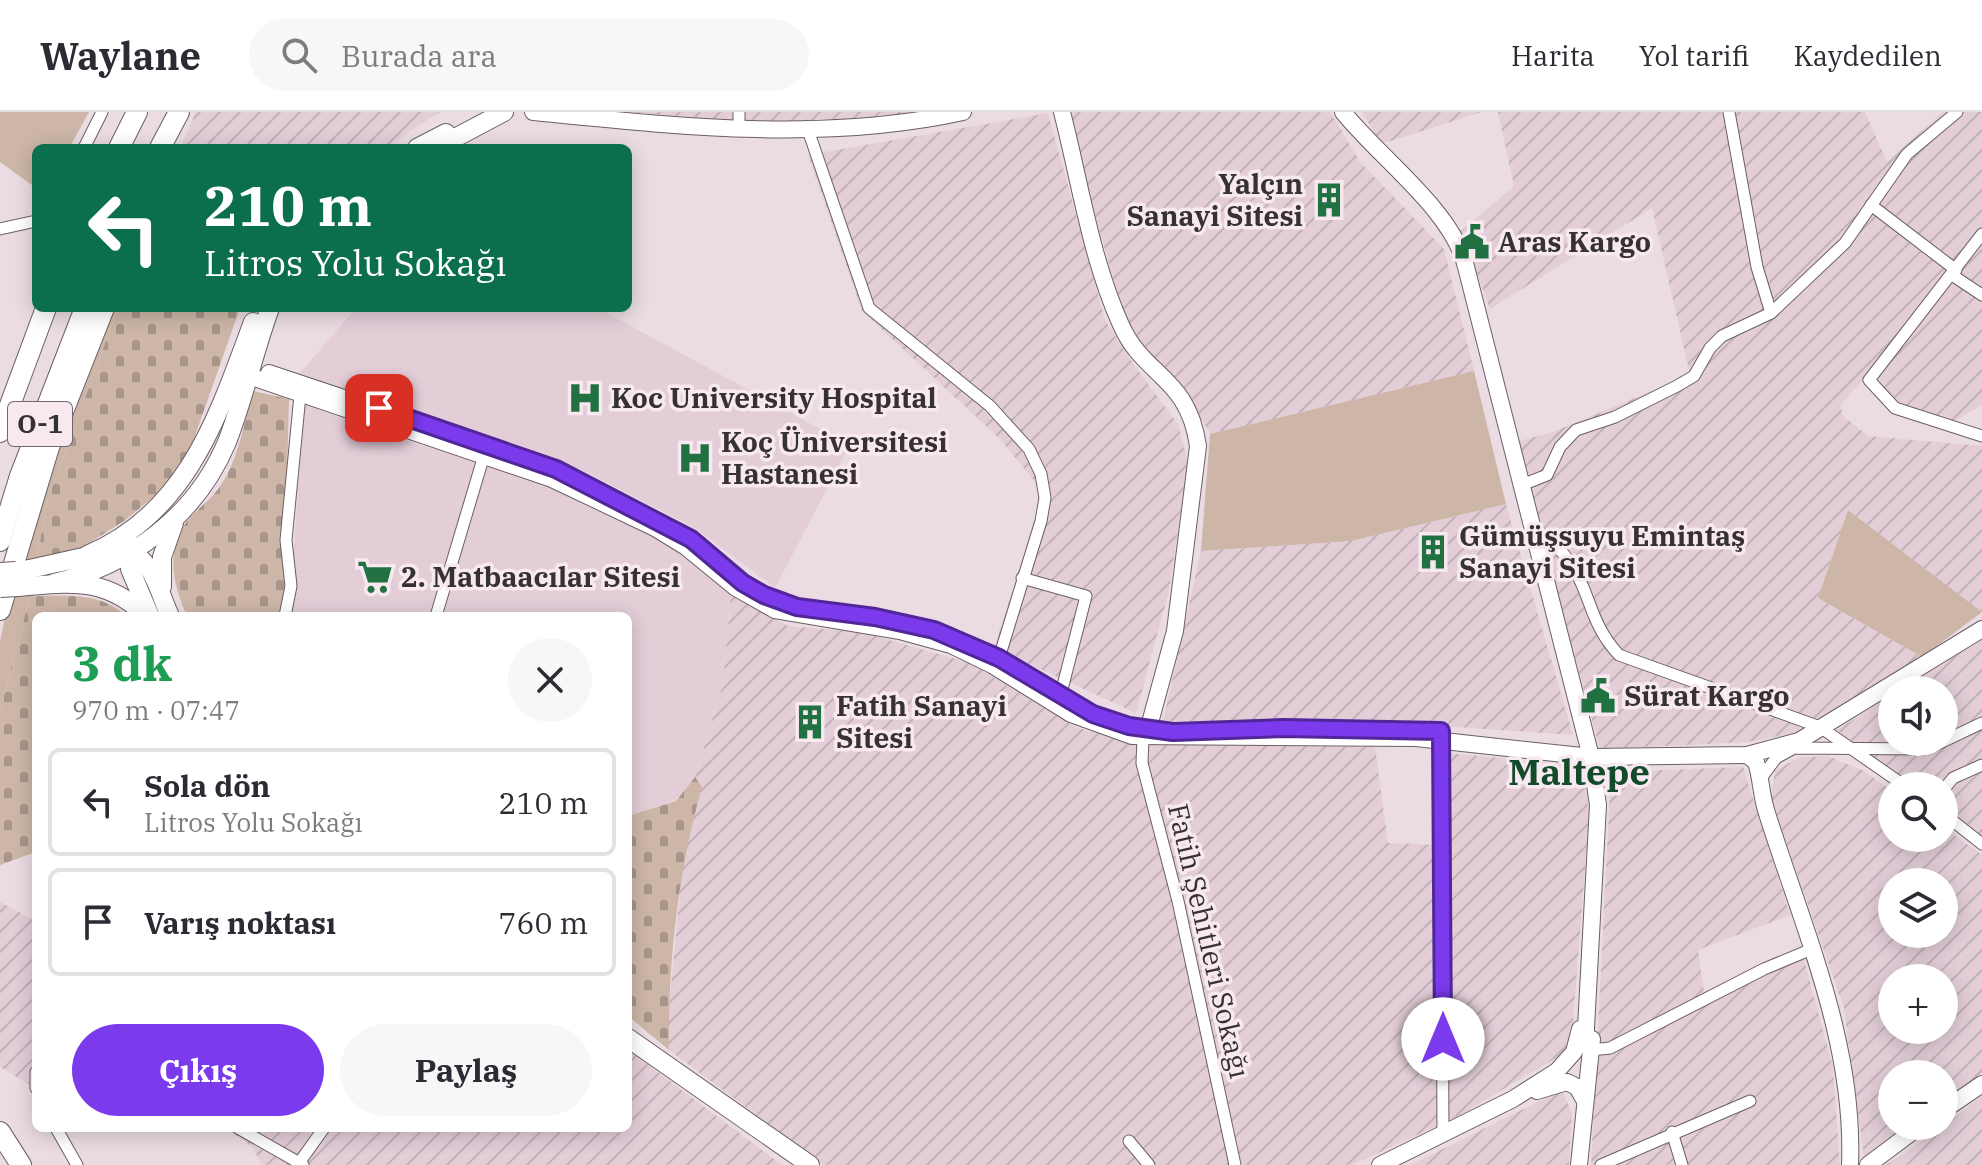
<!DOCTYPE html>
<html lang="tr">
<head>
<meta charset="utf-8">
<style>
	:root { --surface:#fff; --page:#f7f7f7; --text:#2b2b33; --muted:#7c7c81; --line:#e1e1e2; --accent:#7c3aed }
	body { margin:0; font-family:"IBM Plex Serif",serif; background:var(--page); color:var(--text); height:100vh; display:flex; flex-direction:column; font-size:30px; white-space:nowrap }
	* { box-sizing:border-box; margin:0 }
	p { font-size:26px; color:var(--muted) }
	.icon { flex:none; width:44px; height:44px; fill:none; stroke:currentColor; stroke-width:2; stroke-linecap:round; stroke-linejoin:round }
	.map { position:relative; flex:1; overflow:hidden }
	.side { position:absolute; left:32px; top:500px; width:600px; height:520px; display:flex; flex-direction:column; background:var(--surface); border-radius:12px; box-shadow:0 4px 20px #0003 }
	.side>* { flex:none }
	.hud { position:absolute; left:32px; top:32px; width:600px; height:168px; border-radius:12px; box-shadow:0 4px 20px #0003; background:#0b6e4f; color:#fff; overflow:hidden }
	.buttons { position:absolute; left:1878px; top:564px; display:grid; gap:16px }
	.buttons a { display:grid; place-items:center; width:80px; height:80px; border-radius:50%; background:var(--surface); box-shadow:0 4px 20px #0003; font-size:40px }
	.pin { position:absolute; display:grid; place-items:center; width:68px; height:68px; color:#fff; margin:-34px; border-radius:16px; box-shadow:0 4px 12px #0006 }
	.me { position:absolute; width:88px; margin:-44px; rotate:0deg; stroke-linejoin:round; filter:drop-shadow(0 0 6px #0008) }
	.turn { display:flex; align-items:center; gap:28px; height:168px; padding:0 40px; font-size:36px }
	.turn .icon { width:104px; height:104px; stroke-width:2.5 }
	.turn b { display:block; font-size:56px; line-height:68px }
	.round { display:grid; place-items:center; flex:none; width:84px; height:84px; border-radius:42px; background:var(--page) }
	.summary { display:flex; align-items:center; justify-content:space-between; height:136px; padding:0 40px }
	h1 { font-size:48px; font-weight:700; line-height:60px; color:#1e9e55 }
	.primary-button { display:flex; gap:16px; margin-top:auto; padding:16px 40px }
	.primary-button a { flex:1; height:92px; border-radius:48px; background:var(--accent); color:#fff; font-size:32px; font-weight:700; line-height:92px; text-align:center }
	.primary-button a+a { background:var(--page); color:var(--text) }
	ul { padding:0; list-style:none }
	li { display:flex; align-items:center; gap:24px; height:108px; margin:0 16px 12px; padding:0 24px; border:4px solid var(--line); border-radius:12px }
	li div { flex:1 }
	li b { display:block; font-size:30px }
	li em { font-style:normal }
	header { display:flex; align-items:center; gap:48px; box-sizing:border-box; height:112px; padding:0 40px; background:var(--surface); border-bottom:2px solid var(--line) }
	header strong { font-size:38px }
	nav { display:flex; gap:44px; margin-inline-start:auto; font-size:28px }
	.search { width:560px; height:72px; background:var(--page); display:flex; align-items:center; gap:20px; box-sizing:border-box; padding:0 28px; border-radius:44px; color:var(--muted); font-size:30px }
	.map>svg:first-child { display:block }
	.built { fill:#e3ced8 }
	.industrial { fill:url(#industrial-furrows); fill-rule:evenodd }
	.green { fill:#cdb6a7 }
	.cemetery { fill:url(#cemetery-stones) }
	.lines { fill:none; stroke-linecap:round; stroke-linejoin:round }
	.street-casing { stroke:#6b5f64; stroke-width:13 }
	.secondary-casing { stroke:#6b5f64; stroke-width:18 }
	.primary-casing { stroke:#6b5f64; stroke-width:20 }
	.highway-casing { stroke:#6b5f64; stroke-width:22 }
	.street { stroke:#fff; stroke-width:11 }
	.secondary { stroke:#fff; stroke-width:16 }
	.primary { stroke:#fff; stroke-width:18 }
	.highway { stroke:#fff; stroke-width:20 }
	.primary-bridge-casing { stroke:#6b5f64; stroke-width:20; stroke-linecap:butt }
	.primary-bridge { stroke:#fff; stroke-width:18 }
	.route-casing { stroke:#51269a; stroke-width:20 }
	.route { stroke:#7c3aed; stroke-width:14 }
	.labels { text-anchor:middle; stroke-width:7; stroke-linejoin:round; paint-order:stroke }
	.shield { fill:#f7e9ef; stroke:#70686b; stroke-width:2 }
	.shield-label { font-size:26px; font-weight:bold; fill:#363133 }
	.poi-label { font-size:28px; font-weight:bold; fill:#363133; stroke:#f7e9ef; text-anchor:start }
	.street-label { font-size:28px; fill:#363133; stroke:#f7e9ef }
	.district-label { font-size:36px; font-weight:bold; fill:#134a2a; stroke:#f7e9ef }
</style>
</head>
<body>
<header>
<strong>Waylane</strong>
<div class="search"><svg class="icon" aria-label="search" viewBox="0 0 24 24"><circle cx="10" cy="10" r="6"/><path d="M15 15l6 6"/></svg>Burada ara</div>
<nav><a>Harita</a><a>Yol tarifi</a><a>Kaydedilen</a></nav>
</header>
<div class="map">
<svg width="1982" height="1053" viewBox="0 0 1982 1053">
	<defs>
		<pattern id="industrial-furrows" width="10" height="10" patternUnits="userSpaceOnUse" patternTransform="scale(2)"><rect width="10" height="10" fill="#e3ced8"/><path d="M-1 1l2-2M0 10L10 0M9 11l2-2" fill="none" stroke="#c3b1ba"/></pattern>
		<pattern id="cemetery-stones" width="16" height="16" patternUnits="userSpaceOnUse" patternTransform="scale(2)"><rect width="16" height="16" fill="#cdb6a7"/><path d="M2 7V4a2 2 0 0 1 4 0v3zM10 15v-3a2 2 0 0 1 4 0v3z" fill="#a79589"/></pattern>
	</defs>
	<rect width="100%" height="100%" fill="#eadce2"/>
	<g class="built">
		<polygon points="356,196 598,196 850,333 775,476 695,416 582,358 299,262"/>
		<polygon points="304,292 371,317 582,384 668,428 731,482 723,572 695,665 676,688 628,704 628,504 289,504"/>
	</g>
	<g class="industrial">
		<polygon points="196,0 440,0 385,36 180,36"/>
		<polygon points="623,0 925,0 883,8 750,10"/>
		<polygon points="1066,0 1330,0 1361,51 1444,137 1474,259 1210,322 1185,278 1137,230 1119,187"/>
		<polygon points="1362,0 1482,0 1381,32"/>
		<polygon points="1498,0 1865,0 1887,50 1943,0 1982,0 1982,293 1950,312 1896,289 1879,273 1876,254 1841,292 1842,303 1868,324 1982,334 1982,500 1848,398 1818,486 1922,545 1794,621 1748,630 1600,637 1516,330 1553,320 1690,263 1652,96 1490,197 1461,119 1514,74"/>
		<polygon points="1048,1 1105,208 1136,256 1178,312 1188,351 1169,479 1136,601 994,536 1041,389 1037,372 998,325 862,199 808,43"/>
		<polygon points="1506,392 1573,623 1369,609 1163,609 1201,439 1351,429"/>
		<polygon points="731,482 788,514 861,520 970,551 1075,615 1135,632 1375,635 1388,731 1439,733 1436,640 1584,654 1589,704 1571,937 1460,1003 1352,1053 824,1053 669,938 669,895 684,738 702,675 695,665 723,572"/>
		<polygon points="1982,526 1982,727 1944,699 1944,674 1911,674 1837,618 1892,583 1892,630 1944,630 1944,578 1900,578"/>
		<path d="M1828 644 1864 659 1892 679V726H1944V716L1982 743V961L1944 988V962H1892V1014H1908L1864 1045 1844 896 1771 686 1775 658 1801 645ZM1892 770H1944V822H1892ZM1892 866H1944V918H1892Z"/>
		<polygon points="1743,655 1790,803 1698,838 1704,880 1801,836 1833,956 1840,1053 1591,1053 1611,660"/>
		<polygon points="0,790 36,809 36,961 30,973 0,955"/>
		<polygon points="628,938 782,1053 262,1053 252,1035 226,1016 628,1016"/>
		<polygon points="1562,978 1572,1001 1569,1053 1410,1053"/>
		<polygon points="1982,984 1982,1053 1886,1053 1944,1014"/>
	</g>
	<g class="green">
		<polygon points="0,0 89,0 69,36 36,36 36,76 0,50"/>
		<polygon points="110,196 118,196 48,387 36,450 19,452 30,412"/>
		<polygon points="1474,259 1506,392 1351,429 1201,439 1210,322"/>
		<polygon points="1848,398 1982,500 1922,545 1818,486"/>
		<polygon points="10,483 30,484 0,598 0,529"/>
	</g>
	<g class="cemetery">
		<polygon points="118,196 240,196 189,341 163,377 124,409 81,436 36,450 48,387"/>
		<path d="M253 279 289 287 284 481 289 504H187C174 475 166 444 183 415 193 399 211 389 221 373 239 346 244 310 253 279Z"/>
		<path d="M30 484C64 484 99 479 126 504H36V740L0 753V598Z"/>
		<path d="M695 665 702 675C678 760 668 850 669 938L628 904V704L676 689Z"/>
	</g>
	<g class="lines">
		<g class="street-casing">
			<g id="street">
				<polyline points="1729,0 1757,155 1771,201"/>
				<polyline points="739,15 739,0"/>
				<polyline points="807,15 869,196 990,294 1029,337 1041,362 1045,386 1041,409 999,546"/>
				<polyline points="84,36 102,0"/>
				<polyline points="1871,93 1956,158"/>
				<polyline points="0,117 36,109"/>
				<polyline points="1982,122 1869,268 1895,296 1982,324"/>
				<polyline points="1952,163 1982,183"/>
				<polyline points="1522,373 1547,363 1560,335 1576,318 1615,305 1677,274 1694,264 1710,236 1722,224 1771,201 1845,131 1907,42 1957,0"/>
				<path d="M1533 416C1597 457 1578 500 1619 543L1820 615 1905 674"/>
				<polyline points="1022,466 1086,484 1060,585"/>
				<polyline points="285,504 291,474 286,428 300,283"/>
				<polyline points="436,504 485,340"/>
				<polyline points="1147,618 1143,626 1142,651 1178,789 1235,1053"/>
				<polyline points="1441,628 1443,1021"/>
				<polyline points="1944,629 1982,611"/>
				<polyline points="1759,669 1776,646 1794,636 1924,637 1942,630"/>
				<polyline points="1944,677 1953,666 1982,653"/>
				<polyline points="1944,702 1982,732"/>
				<polyline points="1591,938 1610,936 1764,857 1812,837"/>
				<polyline points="36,960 36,976"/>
				<polyline points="56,1016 77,1053"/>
				<polyline points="238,1016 303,1053"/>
				<polyline points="1672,1020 1682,1053"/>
				<polyline points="1129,1029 1149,1053"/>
				<polyline points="299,1051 324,1016"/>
				<polyline points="1601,1053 1750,989"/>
			</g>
		</g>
		<g class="secondary-casing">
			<g id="secondary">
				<path d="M533 0C674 14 823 31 963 0"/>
				<path d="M1062 0C1080 70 1091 147 1121 213 1144 265 1188 264 1198 334L1175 519 1148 618"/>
				<path d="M1343 0C1380 46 1450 97 1465 151L1591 645 1598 693 1586 916V933L1591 938"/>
				<polyline points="269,261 556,357 576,367"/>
				<polyline points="249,264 552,367 655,416 686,435 736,476 775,498 900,519 951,533 992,553 1071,602 1132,624 1416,626 1591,645 1747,643 1799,629 1982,517"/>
				<path d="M1747 643 1756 650C1761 665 1761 682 1766 698 1802 814 1855 929 1850 1053"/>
				<polyline points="1537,979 1567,970 1577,975 1585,989"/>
				<polyline points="1944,998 1982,972"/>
				<polyline points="1380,1053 1513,987 1557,959 1574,940 1580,917"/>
				<polyline points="1579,1053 1592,927"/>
				<polyline points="1868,1053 1920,1014"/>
			</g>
		</g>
		<g class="primary-casing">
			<g id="primary">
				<polyline points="417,36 446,21"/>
				<polyline points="436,36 504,0"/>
				<polyline points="133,434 130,457 150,504"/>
				<path d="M87 443C188 401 218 304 253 210"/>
				<path d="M16 459C45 457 122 428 142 448 156 462 162 487 170 504"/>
				<path d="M54 471C130 453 196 404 227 330 244 286 254 240 270 196"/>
				<path d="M18 475C70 471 104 464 145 503"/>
				<polyline points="162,475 162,445 174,411"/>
				<polyline points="628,926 810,1053"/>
			</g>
		</g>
		<g class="highway-casing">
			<g id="highway">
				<polyline points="119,36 137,0"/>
				<polyline points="160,36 179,0"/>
				<polyline points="0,320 46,196"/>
				<polyline points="0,429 20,364 85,196"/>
				<polyline points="0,498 49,335 104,196"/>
				<polyline points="0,1020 21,1053"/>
			</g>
		</g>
		<use href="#street" class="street"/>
		<use href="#secondary" class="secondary"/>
		<use href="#primary" class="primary"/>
		<use href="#highway" class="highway"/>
		<g class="primary-bridge-casing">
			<g id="primary-bridge">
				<polyline points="0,460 16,459"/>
				<polyline points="0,476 18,475"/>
			</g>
		</g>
		<use href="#primary-bridge" class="primary-bridge"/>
	</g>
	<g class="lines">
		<g class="route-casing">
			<polyline id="route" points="379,296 556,357 691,427 743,471 764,483 797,495 875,505 934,518 999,546 1093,602 1129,614 1173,620 1283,616 1441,619 1443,927"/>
		</g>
		<use href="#route" class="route"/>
	</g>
	<defs>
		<g id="building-bare" transform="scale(2.76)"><path d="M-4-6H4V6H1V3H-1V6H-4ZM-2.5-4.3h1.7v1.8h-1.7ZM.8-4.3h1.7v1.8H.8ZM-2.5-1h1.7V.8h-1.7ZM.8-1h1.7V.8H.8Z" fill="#217142" stroke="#f7e9ef" stroke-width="2.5" paint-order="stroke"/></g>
		<g id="civic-bare" transform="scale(2.76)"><path d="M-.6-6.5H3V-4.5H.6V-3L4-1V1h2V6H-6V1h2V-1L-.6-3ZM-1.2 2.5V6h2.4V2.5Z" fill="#217142" stroke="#f7e9ef" stroke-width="2.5" paint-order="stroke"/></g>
		<g id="hospital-bare" transform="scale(2.76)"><path d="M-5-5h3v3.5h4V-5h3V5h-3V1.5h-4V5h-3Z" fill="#217142" stroke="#f7e9ef" stroke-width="2.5" paint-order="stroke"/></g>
		<g id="supermarket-bare" transform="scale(2.76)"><path d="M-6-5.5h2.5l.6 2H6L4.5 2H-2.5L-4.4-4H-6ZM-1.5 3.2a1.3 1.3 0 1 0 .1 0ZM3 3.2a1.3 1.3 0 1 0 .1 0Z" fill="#217142" stroke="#f7e9ef" stroke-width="2.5" paint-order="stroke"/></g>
	</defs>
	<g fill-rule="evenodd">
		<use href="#building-bare" x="1329" y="88"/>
		<use href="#civic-bare" x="1472" y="130"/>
		<use href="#hospital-bare" x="585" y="286"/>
		<use href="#hospital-bare" x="695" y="346"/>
		<use href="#building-bare" x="1433" y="440"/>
		<use href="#supermarket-bare" x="375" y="465"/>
		<use href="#civic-bare" x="1598" y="584"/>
		<use href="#building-bare" x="810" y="610"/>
	</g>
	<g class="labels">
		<rect class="shield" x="8" y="290" width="64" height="44" rx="6"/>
		<g class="shield-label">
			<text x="40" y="321">O-1</text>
		</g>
		<g class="poi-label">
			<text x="1303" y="82" text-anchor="end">Yalçın<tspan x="1303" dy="32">Sanayi Sitesi</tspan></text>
			<text x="1498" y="140">Aras Kargo</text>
			<text x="611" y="296">Koc University Hospital</text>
			<text x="721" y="340">Koç Üniversitesi<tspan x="721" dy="32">Hastanesi</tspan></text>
			<text x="1459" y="434">Gümüşsuyu Emintaş<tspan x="1459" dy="32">Sanayi Sitesi</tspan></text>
			<text x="401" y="475">2. Matbaacılar Sitesi</text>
			<text x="1624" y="594">Sürat Kargo</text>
			<text x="836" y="604">Fatih Sanayi<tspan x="836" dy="32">Sitesi</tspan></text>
		</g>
		<g class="street-label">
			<text transform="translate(1209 829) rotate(77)" y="10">Fatih Şehitleri Sokağı</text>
		</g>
		<g class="district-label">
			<text x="1579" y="673">Maltepe</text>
		</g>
	</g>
</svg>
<div class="buttons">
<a><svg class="icon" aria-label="sound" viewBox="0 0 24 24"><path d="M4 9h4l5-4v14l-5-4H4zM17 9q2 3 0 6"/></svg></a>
<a><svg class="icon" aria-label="search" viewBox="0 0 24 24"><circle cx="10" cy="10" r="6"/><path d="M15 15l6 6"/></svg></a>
<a><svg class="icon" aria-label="layers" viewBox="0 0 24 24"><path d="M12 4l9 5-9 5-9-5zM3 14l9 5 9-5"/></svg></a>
<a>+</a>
<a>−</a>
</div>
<div class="pin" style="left:379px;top:296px;background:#d93025"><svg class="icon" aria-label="arrive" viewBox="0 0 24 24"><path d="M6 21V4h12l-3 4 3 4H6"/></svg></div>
<svg class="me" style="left:1443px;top:927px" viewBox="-20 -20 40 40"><circle r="19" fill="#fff"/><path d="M0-13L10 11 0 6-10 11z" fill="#7c3aed"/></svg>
<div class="hud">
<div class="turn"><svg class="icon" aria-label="left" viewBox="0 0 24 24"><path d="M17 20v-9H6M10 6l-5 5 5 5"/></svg><div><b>210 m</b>Litros Yolu Sokağı</div></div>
</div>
<section class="side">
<div class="summary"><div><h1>3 dk</h1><p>970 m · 07:47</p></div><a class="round"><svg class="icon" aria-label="close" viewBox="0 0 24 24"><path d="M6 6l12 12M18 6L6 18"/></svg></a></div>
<ul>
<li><svg class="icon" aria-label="left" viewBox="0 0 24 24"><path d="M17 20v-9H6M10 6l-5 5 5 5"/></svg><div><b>Sola dön</b><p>Litros Yolu Sokağı</p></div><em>210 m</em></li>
<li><svg class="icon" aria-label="arrive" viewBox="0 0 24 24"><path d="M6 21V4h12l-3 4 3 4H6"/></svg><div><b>Varış noktası</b></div><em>760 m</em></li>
</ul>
<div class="primary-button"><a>Çıkış</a><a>Paylaş</a></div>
</section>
</div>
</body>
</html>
